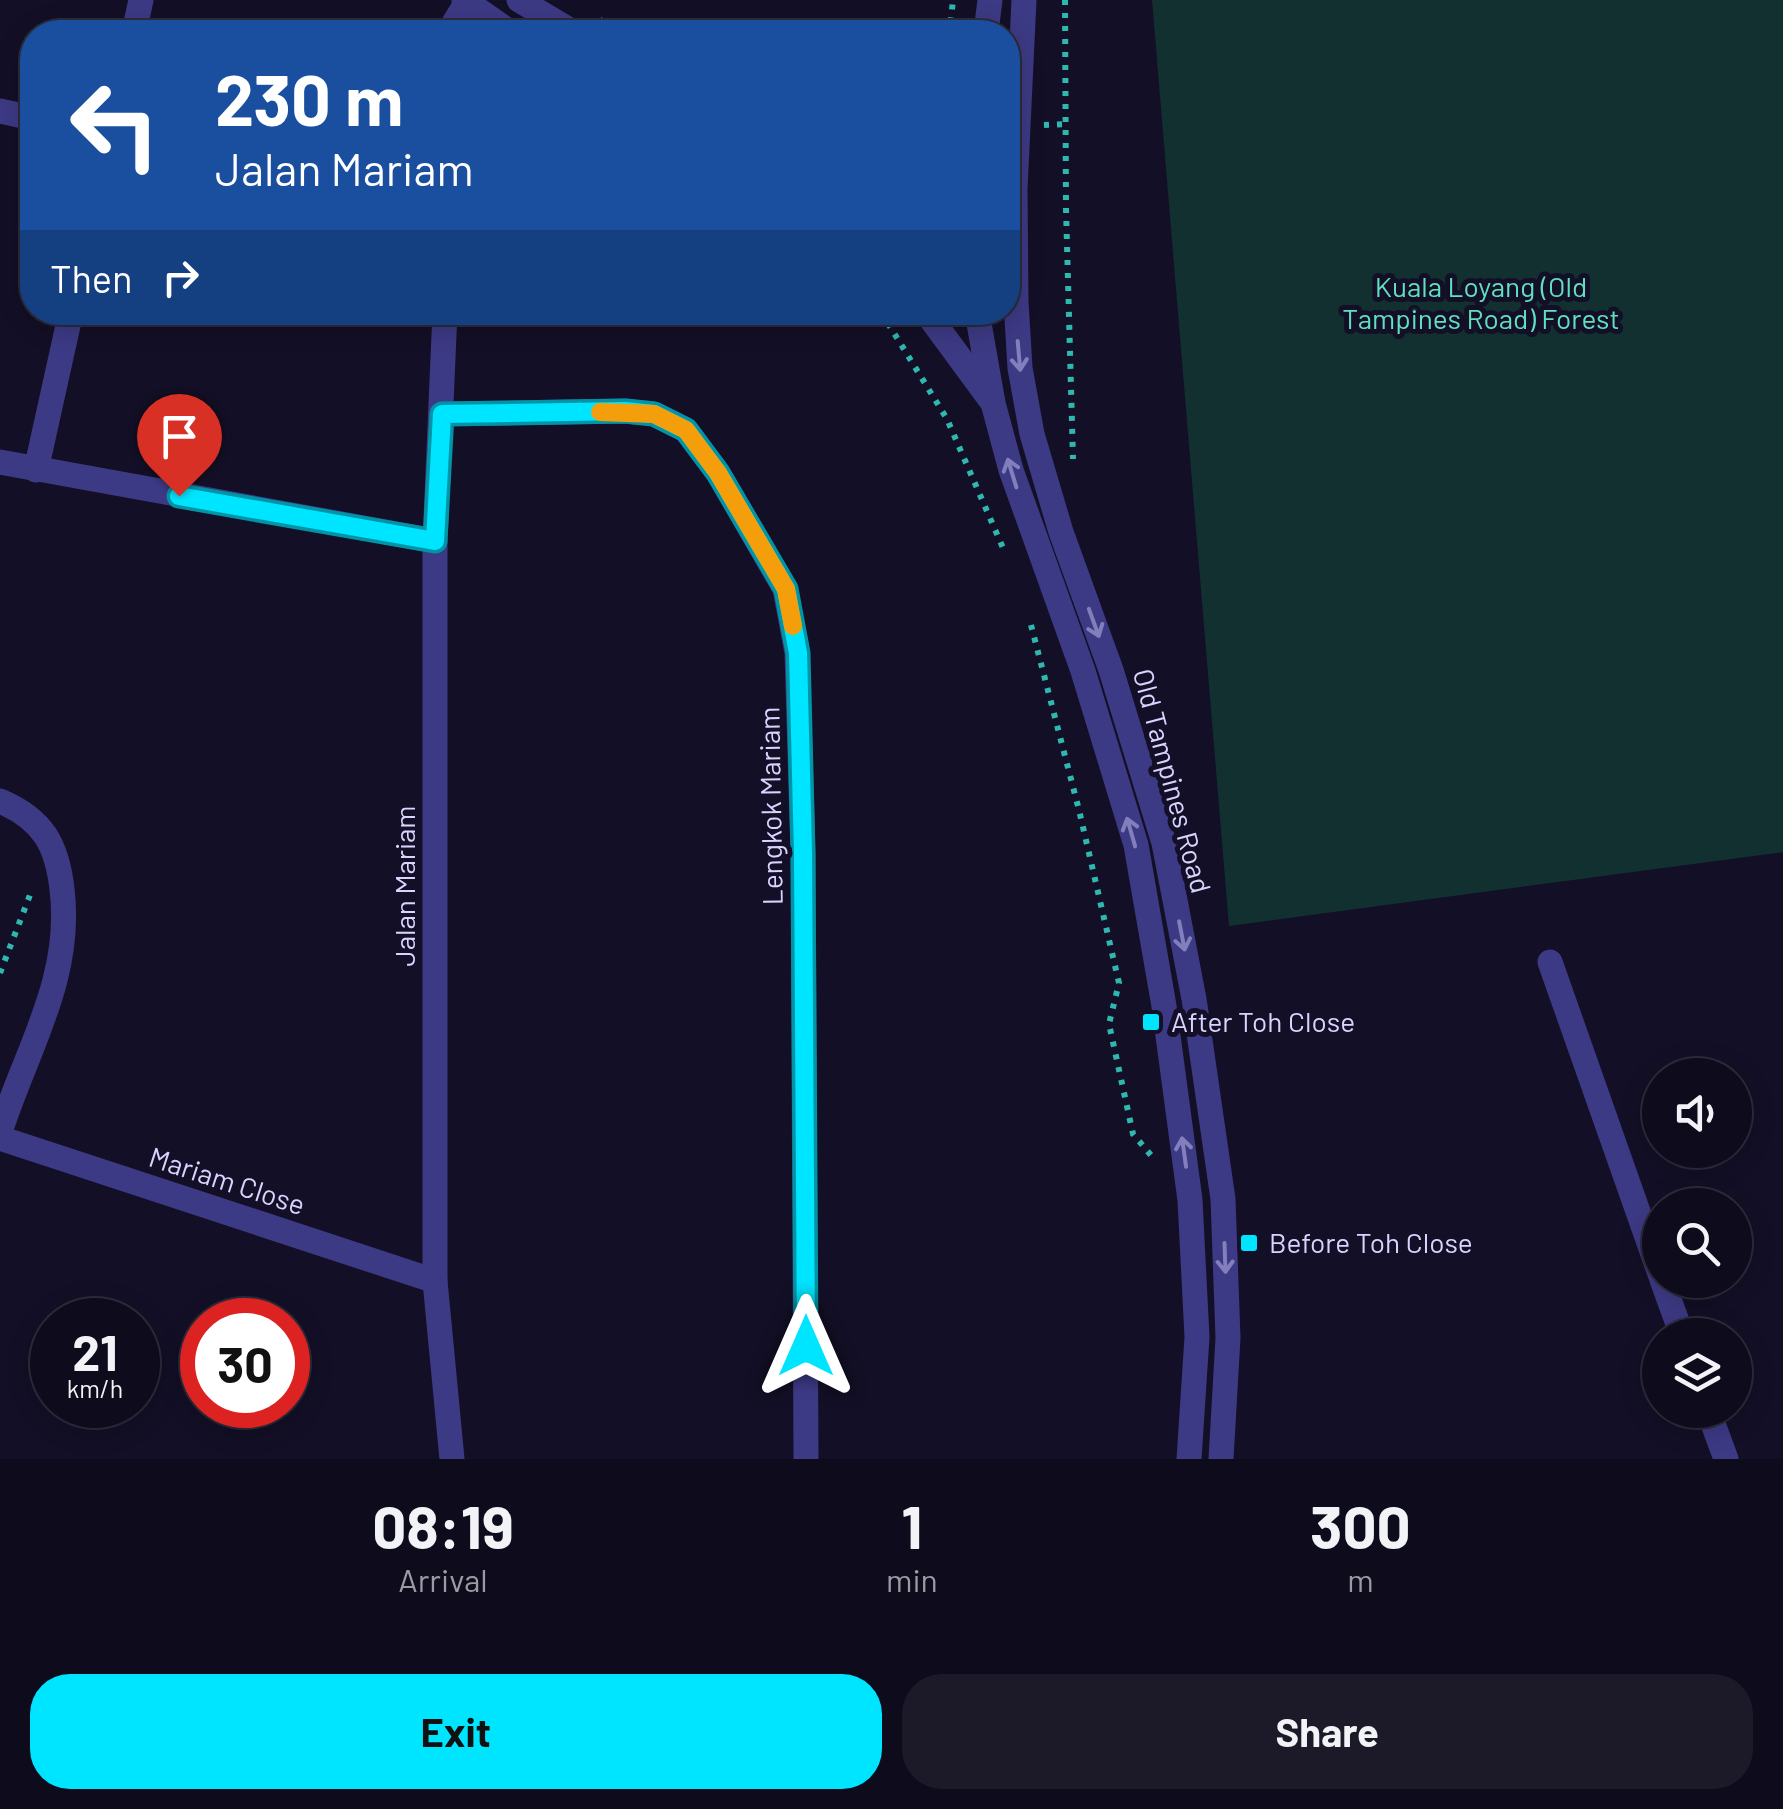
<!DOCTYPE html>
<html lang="en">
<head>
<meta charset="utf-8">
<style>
	:root { --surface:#0e0b1c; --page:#1c1929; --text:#f1f3f6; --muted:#9b9ba3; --line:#2e2b3b; --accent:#00e5ff }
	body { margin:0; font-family:Barlow,sans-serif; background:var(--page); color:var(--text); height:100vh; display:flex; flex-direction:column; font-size:38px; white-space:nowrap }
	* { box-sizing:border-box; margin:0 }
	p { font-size:32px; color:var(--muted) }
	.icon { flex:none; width:55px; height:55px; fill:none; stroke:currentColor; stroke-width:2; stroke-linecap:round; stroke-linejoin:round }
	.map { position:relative; height:1459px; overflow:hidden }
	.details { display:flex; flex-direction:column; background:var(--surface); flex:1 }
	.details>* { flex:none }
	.hud { position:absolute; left:20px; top:20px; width:1000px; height:305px; border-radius:40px; box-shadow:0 5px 25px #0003,0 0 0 2px var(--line); background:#1a4fa0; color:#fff; overflow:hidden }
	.fabs { position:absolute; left:1642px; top:1058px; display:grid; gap:20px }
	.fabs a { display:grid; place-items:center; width:110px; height:110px; border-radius:50%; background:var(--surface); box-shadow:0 5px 25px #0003,0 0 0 2px var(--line); font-size:50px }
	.speed { position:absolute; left:30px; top:1298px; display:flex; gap:20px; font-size:50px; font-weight:700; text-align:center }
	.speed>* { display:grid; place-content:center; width:130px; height:130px; border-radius:50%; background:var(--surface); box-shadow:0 5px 25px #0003,0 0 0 2px var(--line); line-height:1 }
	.speed small { font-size:25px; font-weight:400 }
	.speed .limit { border:15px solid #d22; background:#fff; color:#111 }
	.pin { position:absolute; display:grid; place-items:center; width:85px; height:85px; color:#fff; margin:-102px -42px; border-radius:50% 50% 50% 0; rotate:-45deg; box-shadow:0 0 10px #0007 }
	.pin .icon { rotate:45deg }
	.me { position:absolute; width:110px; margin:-55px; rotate:0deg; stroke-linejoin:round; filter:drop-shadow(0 0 8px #0008) }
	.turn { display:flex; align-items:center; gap:35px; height:210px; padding:0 30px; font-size:45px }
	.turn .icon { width:130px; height:130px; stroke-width:2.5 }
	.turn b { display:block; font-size:70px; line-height:85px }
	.then { display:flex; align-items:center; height:95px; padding:0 30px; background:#0003; gap:20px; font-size:38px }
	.eta { display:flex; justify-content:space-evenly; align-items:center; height:170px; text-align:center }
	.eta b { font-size:60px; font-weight:700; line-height:70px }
	.primary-button { display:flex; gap:20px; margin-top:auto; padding:20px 30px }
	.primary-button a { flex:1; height:115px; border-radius:40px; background:var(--accent); color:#111; font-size:40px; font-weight:700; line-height:115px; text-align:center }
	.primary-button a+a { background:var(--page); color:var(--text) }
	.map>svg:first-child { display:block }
	.green { fill:#12302f }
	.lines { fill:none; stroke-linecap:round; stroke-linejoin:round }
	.path { stroke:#2fb8b0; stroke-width:6; stroke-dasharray:5 8; stroke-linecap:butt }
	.minor { stroke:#3d3a85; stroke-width:25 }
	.tertiary { stroke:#3d3a85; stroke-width:25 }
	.oneway { stroke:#837fbc }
	.route-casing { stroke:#0095a6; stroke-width:25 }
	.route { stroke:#00e5ff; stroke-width:18 }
	.slow { stroke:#f59e0b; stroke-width:18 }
	.poi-dot { fill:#00e5ff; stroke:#130f26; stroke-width:4 }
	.labels { text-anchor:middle; stroke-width:10; stroke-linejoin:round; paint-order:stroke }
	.park-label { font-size:28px; fill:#5fe0c0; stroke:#130f26 }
	.street-label { font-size:28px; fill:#d9d4ff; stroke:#130f26 }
	.poi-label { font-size:28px; fill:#d9d4ff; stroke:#130f26; text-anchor:start }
</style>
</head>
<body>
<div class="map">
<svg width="1783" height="1459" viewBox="0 0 1783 1459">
	<rect width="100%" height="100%" fill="#130f26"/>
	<polygon class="green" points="1152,0 1783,0 1783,852 1229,926"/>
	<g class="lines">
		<g class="path">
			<polyline points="1065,0 1066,209 1073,459"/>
			<polyline points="600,20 627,32"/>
			<polyline points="941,32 951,19 953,0"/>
			<polyline points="1044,125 1067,124"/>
			<polyline points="881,312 947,419 1003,548"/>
			<polyline points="1031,625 1079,810 1119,983 1109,1024 1133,1134 1155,1160"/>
			<polyline points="0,973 30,895"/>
		</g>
		<g class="minor">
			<polyline points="134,32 141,0"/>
			<polyline points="453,32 454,23 468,0"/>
			<polyline points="0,111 32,118"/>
			<polyline points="445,312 435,541 435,1281 452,1459"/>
			<polyline points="442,414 625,411 654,414 686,430 718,473 785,589 797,653 803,853 806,1459"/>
			<polyline points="0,462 435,541"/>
			<polyline points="36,470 71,312"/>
			<path d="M0 801C43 819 57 845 62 889 73 979 26 1050 0 1132"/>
			<polyline points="1550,962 1660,1274"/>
			<polyline points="0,1138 435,1281"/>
			<polyline points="1662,1280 1682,1335"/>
			<polyline points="1708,1410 1726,1459"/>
		</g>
		<g class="tertiary">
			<polyline points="464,0 510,32"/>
			<polyline points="519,0 573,32"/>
			<polyline points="1024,0 1015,189 1016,302 1020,368 1032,434 1061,532 1111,670 1164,843 1194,999 1223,1199 1228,1338 1221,1459"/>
			<polyline points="986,32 990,0"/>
			<polyline points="926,312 990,399"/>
			<polyline points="977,312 993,403 1011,470 1083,671 1136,845 1164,1006 1190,1200 1197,1337 1189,1459"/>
		</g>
	</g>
	<defs><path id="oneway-shaft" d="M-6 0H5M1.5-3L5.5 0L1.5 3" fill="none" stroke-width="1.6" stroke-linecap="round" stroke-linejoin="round" transform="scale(2.5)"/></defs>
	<g class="oneway">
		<use href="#oneway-shaft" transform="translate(1019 356) rotate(85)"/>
		<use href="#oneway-shaft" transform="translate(1012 473) rotate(-107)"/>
		<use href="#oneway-shaft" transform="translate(1094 623) rotate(70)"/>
		<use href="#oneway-shaft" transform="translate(1131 832) rotate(-106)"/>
		<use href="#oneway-shaft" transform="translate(1182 936) rotate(79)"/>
		<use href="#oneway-shaft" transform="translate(1184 1152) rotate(-98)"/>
		<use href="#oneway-shaft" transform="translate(1225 1258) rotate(88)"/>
	</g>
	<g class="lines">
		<g class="route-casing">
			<polyline id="route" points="179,496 435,541 442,414 625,411 654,414 686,430 718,473 786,589 798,653 803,853 806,1346"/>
		</g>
		<use href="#route" class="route"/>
		<polyline class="slow" points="600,412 654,414 686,430 718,473 786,589 793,626"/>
	</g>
	<g class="poi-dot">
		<rect x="1141" y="1012" width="20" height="20" rx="5"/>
		<rect x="1239" y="1233" width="20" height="20" rx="5"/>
	</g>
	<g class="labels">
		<g class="park-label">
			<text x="1481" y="297">Kuala Loyang (Old<tspan x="1481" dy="32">Tampines Road) Forest</tspan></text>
		</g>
		<g class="street-label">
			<text transform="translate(1172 781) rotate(75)" y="10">Old Tampines Road</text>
			<text transform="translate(771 806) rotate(-91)" y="10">Lengkok Mariam</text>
			<text transform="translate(405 886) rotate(-90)" y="10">Jalan Mariam</text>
			<text transform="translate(227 1181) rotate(18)" y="10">Mariam Close</text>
		</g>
		<g class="poi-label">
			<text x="1171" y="1032">After Toh Close</text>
			<text x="1269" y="1253">Before Toh Close</text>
		</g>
	</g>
</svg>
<div class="fabs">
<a><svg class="icon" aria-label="sound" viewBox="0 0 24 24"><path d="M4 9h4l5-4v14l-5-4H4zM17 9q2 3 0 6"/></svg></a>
<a><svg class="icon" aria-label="search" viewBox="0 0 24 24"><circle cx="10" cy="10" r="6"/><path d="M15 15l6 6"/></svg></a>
<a><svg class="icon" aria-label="layers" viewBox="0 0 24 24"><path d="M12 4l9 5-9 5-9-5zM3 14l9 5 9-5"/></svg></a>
</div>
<div class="speed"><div>21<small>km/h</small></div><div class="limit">30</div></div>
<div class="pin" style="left:179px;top:496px;background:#d93025"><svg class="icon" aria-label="arrive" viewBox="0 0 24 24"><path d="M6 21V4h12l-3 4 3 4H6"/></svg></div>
<svg class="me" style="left:806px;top:1346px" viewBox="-20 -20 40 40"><path d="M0-17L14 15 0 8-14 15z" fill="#00e5ff" stroke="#fff" stroke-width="4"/></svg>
<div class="hud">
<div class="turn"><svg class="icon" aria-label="left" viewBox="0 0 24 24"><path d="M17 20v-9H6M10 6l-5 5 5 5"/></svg><div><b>230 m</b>Jalan Mariam</div></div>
<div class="then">Then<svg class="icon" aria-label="right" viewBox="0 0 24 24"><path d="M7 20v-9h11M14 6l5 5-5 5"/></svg></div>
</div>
</div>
<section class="details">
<div class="eta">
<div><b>08:19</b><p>Arrival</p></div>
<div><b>1</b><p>min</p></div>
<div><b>300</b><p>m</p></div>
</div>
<div class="primary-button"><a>Exit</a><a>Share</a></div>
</section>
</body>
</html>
